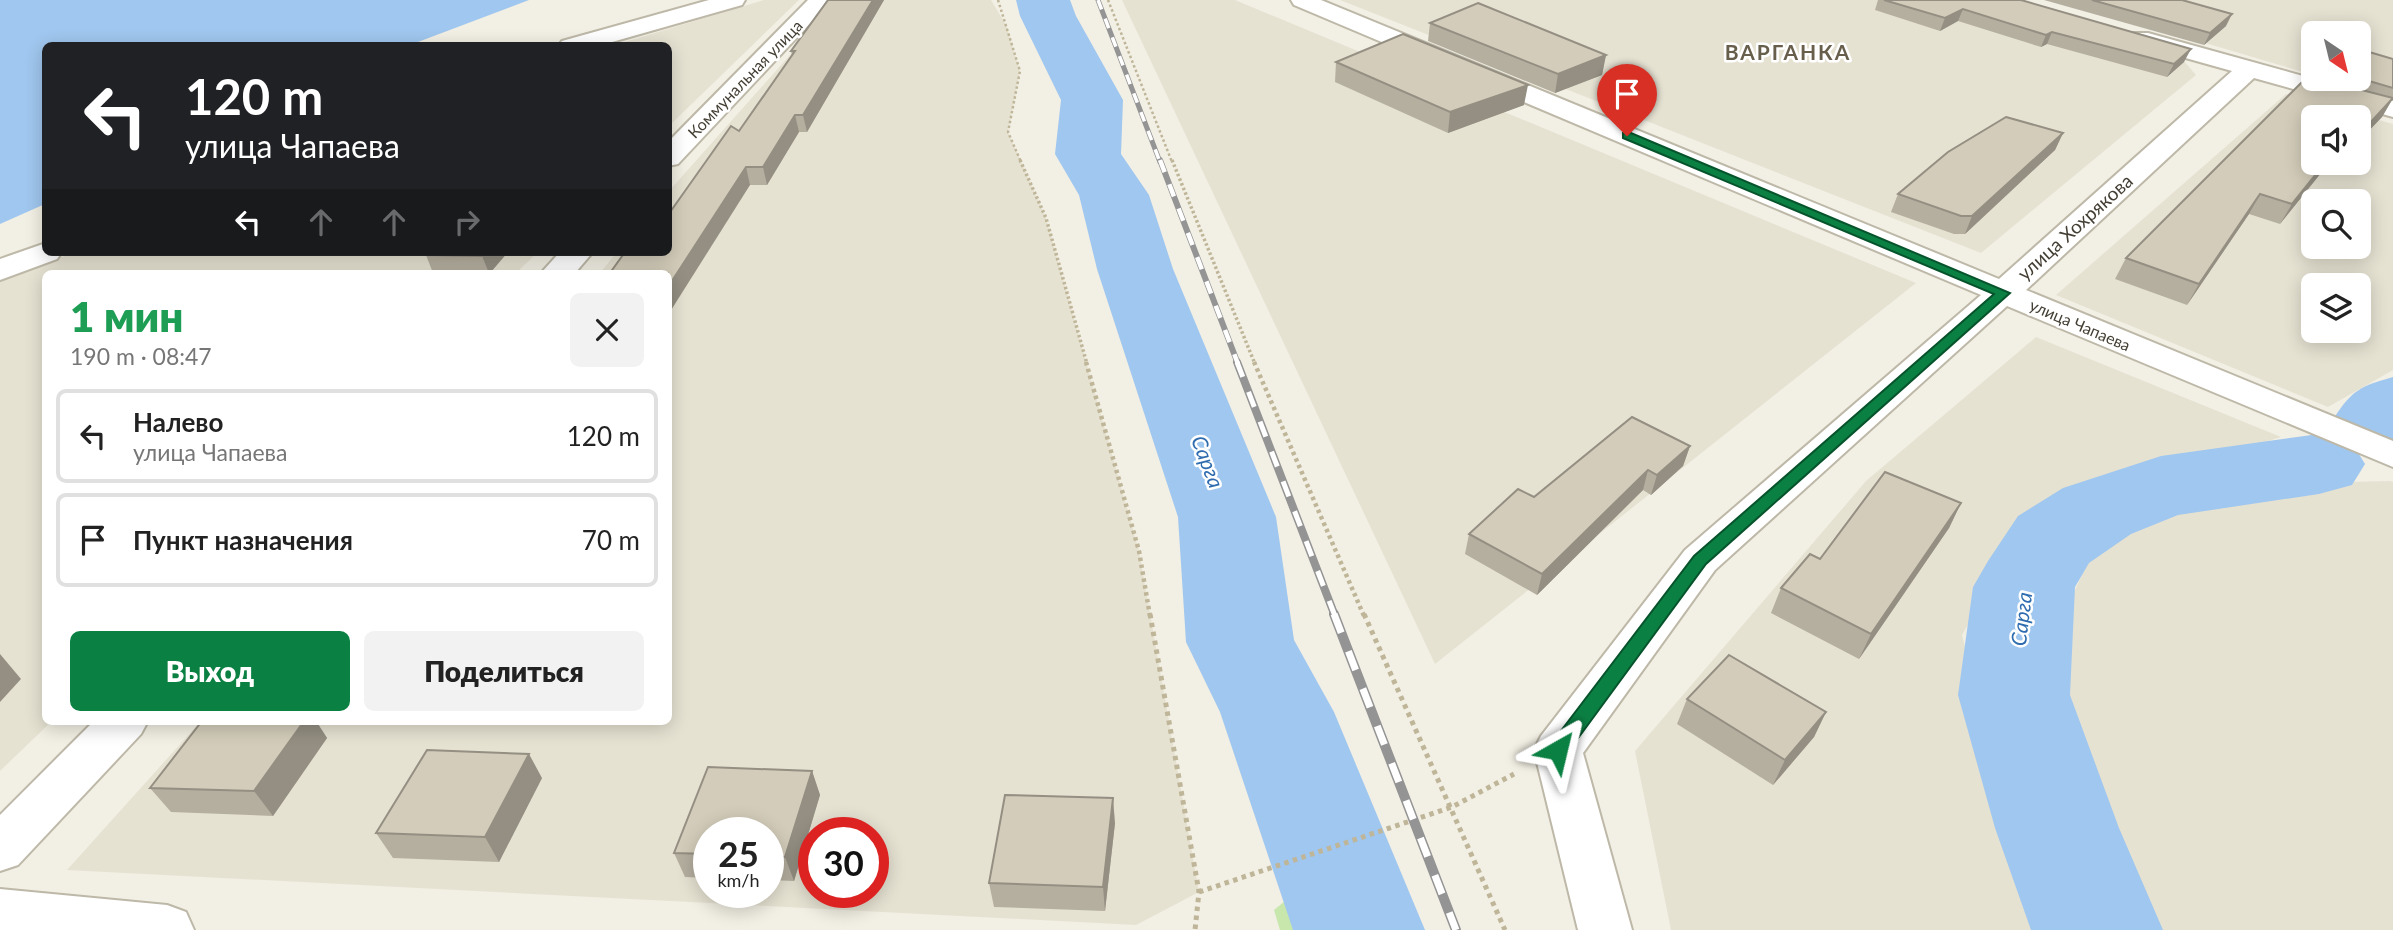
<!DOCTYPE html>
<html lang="ru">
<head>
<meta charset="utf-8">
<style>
	:root { --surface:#fff; --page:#f2f2f2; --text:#222; --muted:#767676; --line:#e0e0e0; --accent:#0b8043 }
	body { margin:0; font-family:Lato,sans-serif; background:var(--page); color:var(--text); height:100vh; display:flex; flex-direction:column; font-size:26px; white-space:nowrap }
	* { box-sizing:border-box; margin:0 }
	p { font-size:23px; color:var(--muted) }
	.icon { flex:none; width:38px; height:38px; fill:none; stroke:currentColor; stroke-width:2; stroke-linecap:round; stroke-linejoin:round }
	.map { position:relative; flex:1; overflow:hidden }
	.sheet { position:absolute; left:42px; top:270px; width:630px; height:455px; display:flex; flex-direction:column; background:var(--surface); border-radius:10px; box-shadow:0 4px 18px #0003 }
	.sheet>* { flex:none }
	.top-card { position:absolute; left:42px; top:42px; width:630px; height:214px; border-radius:10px; box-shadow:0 4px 18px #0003; background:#202124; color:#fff; overflow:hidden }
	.needle { width:46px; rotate:145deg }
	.tools { position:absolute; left:2301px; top:21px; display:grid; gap:14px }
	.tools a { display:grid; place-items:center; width:70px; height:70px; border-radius:10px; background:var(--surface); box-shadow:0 4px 18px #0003; font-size:35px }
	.speed { position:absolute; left:693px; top:817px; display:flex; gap:14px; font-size:35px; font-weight:700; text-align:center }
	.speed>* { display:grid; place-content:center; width:91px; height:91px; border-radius:50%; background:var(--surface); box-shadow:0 4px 18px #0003; line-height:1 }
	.speed small { font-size:18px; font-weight:400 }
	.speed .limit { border:10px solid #d22; background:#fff; color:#111 }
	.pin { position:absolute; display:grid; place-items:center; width:60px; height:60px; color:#fff; margin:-72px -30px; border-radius:50% 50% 50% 0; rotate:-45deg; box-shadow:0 0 7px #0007 }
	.pin .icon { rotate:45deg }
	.me { position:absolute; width:77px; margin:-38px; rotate:37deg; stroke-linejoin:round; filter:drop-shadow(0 0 5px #0008) }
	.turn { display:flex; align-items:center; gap:24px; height:147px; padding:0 28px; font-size:32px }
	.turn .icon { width:91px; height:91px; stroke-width:2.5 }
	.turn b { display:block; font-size:49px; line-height:60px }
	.lanes { display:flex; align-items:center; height:66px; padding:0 28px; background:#0003; justify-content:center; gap:35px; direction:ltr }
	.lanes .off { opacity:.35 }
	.round { display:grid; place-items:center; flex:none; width:74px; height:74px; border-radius:10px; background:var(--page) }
	.headline { display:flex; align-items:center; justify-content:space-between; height:119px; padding:0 28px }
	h1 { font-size:42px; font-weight:800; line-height:52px; color:#1e9e55 }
	.action { display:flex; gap:14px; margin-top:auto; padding:14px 28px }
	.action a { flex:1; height:80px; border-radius:10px; background:var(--accent); color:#fff; font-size:28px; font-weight:800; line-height:80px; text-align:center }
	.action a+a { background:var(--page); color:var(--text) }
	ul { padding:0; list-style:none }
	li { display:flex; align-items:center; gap:21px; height:94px; margin:0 14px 10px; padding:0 14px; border:4px solid var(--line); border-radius:10px }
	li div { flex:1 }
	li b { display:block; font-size:26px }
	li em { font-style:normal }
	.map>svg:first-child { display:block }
	.residential { fill:#e6e2d2; fill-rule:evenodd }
	.green { fill:#c7e7ad }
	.water { fill:#a0c7ef }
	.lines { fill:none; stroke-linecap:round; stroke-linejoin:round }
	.river { fill:#a0c7ef; fill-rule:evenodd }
	.minor-casing { stroke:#bdb8a7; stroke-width:4 }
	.path-far3 { stroke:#bfb598; stroke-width:2.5; stroke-dasharray:2.5 2.5; stroke-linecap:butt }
	.path-far2 { stroke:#bfb598; stroke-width:3.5; stroke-dasharray:2.5 2.5; stroke-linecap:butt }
	.path-far1 { stroke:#bfb598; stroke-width:4.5; stroke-dasharray:3.5 3.5; stroke-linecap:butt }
	.path { stroke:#bfb598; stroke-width:5; stroke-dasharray:4.5 4.5; stroke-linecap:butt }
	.minor { fill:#fff; fill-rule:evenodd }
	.rail-far3-casing { stroke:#949494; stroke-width:5 }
	.rail-far2-casing { stroke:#949494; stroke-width:6 }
	.rail-far1-casing { stroke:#949494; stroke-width:8 }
	.rail-casing { stroke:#949494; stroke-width:10 }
	.rail-far3 { stroke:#fff; stroke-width:3.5; stroke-dasharray:10; stroke-linecap:butt }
	.rail-far2 { stroke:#fff; stroke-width:4.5; stroke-dasharray:13; stroke-linecap:butt }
	.rail-far1 { stroke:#fff; stroke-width:5; stroke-dasharray:16; stroke-linecap:butt }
	.rail { stroke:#fff; stroke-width:7; stroke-dasharray:20; stroke-linecap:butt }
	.wall { fill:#b5afa0 }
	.shaded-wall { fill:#948f82 }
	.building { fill:#d3ccba; stroke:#948f82; stroke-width:2 }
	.route { fill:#0b8043; stroke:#07532c; stroke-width:2 }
	.labels { text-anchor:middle; stroke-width:5; stroke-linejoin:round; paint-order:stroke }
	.far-street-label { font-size:16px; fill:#443f34; stroke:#fff }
	.street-label { font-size:19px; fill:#443f34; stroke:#fff }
	.far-district-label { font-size:21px; font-weight:bold; letter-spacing:2px; fill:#675e4b; stroke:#fff }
	.water-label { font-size:21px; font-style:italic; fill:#2e6caf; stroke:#fff }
</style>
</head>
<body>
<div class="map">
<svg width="2393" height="930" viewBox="0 0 2393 930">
	<rect width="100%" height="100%" fill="#f2efe4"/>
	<g class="residential">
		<polygon points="764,0 799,0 669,126 668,46 615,45"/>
		<path d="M839 0H991L1006 25 1020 71 1008 132 1046 218 1139 551 1199 892 1136 925 67 870 201 721H668V273H600L617 252H668L669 191ZM709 833H768V892H709ZM814 833H873V892H814Z"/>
		<polygon points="1122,0 1235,0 1916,283 1435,664"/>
		<polygon points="1340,0 1981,0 2184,61 2196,75 1981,253"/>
		<polygon points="2060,0 2393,0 2393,97 2359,79 2359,33 2314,33 2313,75"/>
		<path d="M2286 94 2393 124V370L2328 407 2056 295ZM2314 117H2359V163H2314ZM2314 201H2359V247H2314ZM2314 285H2359V331H2314Z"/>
		<polygon points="75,252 538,252 516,273 46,273 46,721 52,721 0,771 0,281"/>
		<polygon points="2036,337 2281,437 2222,455 2127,469 2026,522 1962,635 2035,930 1671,930 1635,751 1866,481"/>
		<polygon points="2390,481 2393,482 2393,930 2137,930 2069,754 2052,640 2097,542 2182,510 2310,483"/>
	</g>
	<polygon class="green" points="1335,866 1375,881 1379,918 1375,930 1280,930 1274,910 1321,872"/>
	<polygon class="water" points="0,0 529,0 410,45 46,46 45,204 0,224"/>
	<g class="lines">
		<g class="river">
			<polygon points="1016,0 1070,0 1076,16 1123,100 1121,154 1149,195 1173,269 1276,517 1294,640 1334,712 1425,930 1293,930 1220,712 1186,642 1178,517 1097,269 1079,195 1055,154 1061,100 1020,16"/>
			<path d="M2393 377V442L2378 445 2347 437 2334 418C2352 390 2361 386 2393 377Z"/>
			<polygon points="2319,434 2352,443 2365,464 2352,485 2319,494 2178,515 2131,534 2089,563 2075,587 2070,695 2119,828 2163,930 2031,930 1995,828 1958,695 1973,587 1988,561 2018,516 2063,488 2161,456"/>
		</g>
		<g class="minor-casing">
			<g id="minor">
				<polygon points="709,0 745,0 742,5 598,46 558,46 562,41"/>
				<polygon points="808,0 832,0 678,164 668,166 668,142"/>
				<polygon points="1291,0 1321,0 1999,279 2232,71 2132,43 2128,38 2132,33 2148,33 2393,101 2393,117 2254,78 2026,290 2393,441 2393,467 2007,306 1715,570 1583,753 1632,930 1578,930 1534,750 1541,736 1685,550 1981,295 1294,5"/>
				<polygon points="46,243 46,252 62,252 57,259 0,280 0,259"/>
				<polygon points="560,252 593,252 575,273 541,273"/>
				<polygon points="94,721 148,721 141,734 18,865 0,871 0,815"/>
				<polygon points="0,889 167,905 186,912 194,930 0,930"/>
			</g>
		</g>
		<g class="path-far3">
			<polyline points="998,0 1020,71 1008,132 1021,162"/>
			<polyline points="1108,0 1172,162"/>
		</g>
		<g class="path-far2">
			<polyline points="1020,160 1046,218 1087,364"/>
			<polyline points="1172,160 1255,364"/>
		</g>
		<g class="path-far1">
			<polyline points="1086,362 1139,551 1150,616"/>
			<polyline points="1254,362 1364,616"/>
		</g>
		<g class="path">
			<polyline points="1150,614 1199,892 1195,930"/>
			<polyline points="1364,614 1505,930"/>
			<polyline points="1199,892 1452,807 1514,774"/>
		</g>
		<use href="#minor" class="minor"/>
		<g class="rail-far3-casing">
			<polyline id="rail-far3" points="1098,0 1160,162"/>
		</g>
		<g class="rail-far2-casing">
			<polyline id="rail-far2" points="1160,160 1238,364"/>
		</g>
		<g class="rail-far1-casing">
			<polyline id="rail-far1" points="1237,362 1335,616"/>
		</g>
		<g class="rail-casing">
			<polyline id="rail" points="1334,614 1456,930"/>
		</g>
		<use href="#rail-far3" class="rail-far3"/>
		<use href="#rail-far2" class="rail-far2"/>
		<use href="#rail-far1" class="rail-far1"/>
		<use href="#rail" class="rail"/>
	</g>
	<g class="wall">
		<polygon points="828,0 884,0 807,132 799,132 767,185 750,185 668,252 739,131 792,56 791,51"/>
		<polygon points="1878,0 2021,0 2184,62 2167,77 2047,44 2041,47 1958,21 1940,31 1875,10"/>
		<polygon points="2044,0 2182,0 2226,26 2204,45"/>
		<polygon points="1430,23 1606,55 1602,75 1555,93 1428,41"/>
		<polygon points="2359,49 2393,59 2393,100 2392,100 2382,117 2359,141 2359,117 2329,163 2280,224 2249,214 2187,305 2115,279 2126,258 2344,85 2323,79 2359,79"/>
		<polygon points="1336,62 1524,105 1448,133 1335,82"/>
		<polygon points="2063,133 2055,150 1965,234 1954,234 1891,212 1898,194"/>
		<polygon points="429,252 508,252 490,273 433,273 426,255"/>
		<polygon points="1690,446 1683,466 1651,495 1643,490 1537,595 1465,554 1469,534"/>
		<polygon points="1961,503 1949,528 1859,659 1771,613 1781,588 1820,559"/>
		<polygon points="1687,699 1826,712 1814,737 1773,785 1677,724"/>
		<polygon points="202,721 316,721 327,738 273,816 171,812 150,788"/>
		<polygon points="708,767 812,771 820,795 794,881 768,880 768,833 709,833 709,878 685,877 674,853"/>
		<polygon points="542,778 499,862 393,858 376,833"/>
		<polygon points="1115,823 1105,911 994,907 989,883"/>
	</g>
	<g class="shaded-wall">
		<polygon points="873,0 884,0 807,132 803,115"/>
		<polygon points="1963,9 1958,21 1940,31 1945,18"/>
		<polygon points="2232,14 2226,26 2204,45 2210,33"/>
		<polygon points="2052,32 2047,44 2041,47 2046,35"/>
		<polygon points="2191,49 2184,62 2167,77 2174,64"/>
		<polygon points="1606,55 1602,75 1555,93 1558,74"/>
		<polygon points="1528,85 1524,105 1448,133 1450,112"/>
		<polygon points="2393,98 2382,117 2359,141 2369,124"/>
		<polygon points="795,115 799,132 767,185 763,167"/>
		<polygon points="2063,133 2055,150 1965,234 1972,216"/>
		<polygon points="2325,163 2329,163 2280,224 2292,204"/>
		<polygon points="746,167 750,185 668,315 668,287"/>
		<polygon points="2260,194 2249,214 2187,305 2199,284"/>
		<polygon points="486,252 508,252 490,273 489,273 482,256"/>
		<polygon points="1690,446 1683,466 1651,495 1657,475"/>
		<polygon points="1648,470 1643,490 1537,595 1542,574"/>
		<polygon points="1961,503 1949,528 1859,659 1871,634"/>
		<polygon points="0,654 21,679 0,702"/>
		<polygon points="1826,712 1814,737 1773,785 1785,760"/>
		<polygon points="304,721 316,721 327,738 273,816 254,791"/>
		<polygon points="529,754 542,778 499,862 485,837"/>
		<polygon points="812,771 820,795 794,881 785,857"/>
		<polygon points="1113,798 1115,823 1105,911 1103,887"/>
	</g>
	<g class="building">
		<polygon points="828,0 873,0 803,115 795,115 763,167 746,167 668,287 668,273 610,273 625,252 668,252 668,215 731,126 739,131 795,51 791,51"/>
		<polygon points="1884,0 2021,0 2191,49 2174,64 2052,32 2046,35 1963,9 1945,18"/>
		<polygon points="2092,0 2182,0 2232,14 2210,33"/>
		<polygon points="1478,3 1606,55 1558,74 1430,23"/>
		<polygon points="1403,34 1528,85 1450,112 1336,62"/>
		<polygon points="2359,49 2393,59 2393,88 2359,78"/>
		<polygon points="2308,76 2314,77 2314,79 2319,79 2393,98 2369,124 2359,121 2359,117 2314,117 2314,163 2325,163 2292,204 2260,194 2199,284 2126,258"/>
		<polygon points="2006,117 2063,133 1972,216 1961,216 1898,194 1948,152"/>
		<polygon points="429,252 486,252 482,256 426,255"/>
		<polygon points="1632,417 1690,446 1657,475 1648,470 1542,574 1469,534 1518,489 1534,497"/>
		<polygon points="1885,472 1961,503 1871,634 1781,588 1810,554 1820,559"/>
		<polygon points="1729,655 1826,712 1785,760 1687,699"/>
		<polygon points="202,721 304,721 254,791 150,788"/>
		<polygon points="427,750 529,754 485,837 376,833"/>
		<polygon points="708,767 812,771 785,857 768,856 768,833 709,833 709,854 674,853"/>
		<polygon points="1005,795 1113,798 1103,887 989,883"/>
	</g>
	<polygon class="route" points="1623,133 1631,133 2010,293 1706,564 1565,756 1558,758 1551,756 1548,750 1551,744 1694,556 1994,294 1623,138"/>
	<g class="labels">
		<g class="far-street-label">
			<text transform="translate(745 79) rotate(-46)" y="6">Коммунальная улица</text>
			<text transform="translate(2080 325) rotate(23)" y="6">улица Чапаева</text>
		</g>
		<g class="street-label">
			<text transform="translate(2075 227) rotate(-42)" y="7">улица Хохрякова</text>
		</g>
		<g class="far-district-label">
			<text x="1788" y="60">ВАРГАНКА</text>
		</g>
		<g class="water-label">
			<text transform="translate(1207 462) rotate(69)" y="7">Сарга</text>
			<text transform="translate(2022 619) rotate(-83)" y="7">Сарга</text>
		</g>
	</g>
</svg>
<div class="tools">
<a><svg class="needle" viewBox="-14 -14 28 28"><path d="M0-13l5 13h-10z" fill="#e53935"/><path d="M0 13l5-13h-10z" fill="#767676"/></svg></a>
<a><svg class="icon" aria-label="sound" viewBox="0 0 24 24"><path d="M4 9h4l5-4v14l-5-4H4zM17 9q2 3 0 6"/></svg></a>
<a><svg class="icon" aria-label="search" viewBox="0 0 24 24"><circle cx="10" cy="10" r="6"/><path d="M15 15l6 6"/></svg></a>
<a><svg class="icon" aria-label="layers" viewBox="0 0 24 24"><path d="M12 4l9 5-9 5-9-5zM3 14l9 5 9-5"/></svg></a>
</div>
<div class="speed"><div>25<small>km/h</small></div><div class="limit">30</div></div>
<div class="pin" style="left:1627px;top:136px;background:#d93025"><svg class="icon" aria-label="arrive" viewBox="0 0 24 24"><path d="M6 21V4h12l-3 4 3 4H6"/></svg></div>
<svg class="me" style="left:1558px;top:750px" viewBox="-20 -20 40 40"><path d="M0-17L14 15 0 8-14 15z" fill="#0b8043" stroke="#fff" stroke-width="4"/></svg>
<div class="top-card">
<div class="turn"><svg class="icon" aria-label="left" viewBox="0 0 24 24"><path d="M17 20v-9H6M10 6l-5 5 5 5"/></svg><div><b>120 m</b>улица Чапаева</div></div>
<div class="lanes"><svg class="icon" aria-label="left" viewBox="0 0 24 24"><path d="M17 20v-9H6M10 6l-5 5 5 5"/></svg><svg class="icon off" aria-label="ahead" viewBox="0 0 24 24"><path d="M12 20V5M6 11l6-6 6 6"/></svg><svg class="icon off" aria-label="ahead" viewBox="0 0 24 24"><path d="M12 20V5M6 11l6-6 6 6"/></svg><svg class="icon off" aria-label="right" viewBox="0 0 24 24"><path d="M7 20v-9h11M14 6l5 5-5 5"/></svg></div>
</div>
<section class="sheet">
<div class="headline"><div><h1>1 мин</h1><p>190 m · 08:47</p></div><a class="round"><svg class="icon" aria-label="close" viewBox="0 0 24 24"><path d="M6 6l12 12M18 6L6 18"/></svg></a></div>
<ul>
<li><svg class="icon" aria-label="left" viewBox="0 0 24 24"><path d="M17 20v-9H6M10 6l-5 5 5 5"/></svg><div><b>Налево</b><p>улица Чапаева</p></div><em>120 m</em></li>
<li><svg class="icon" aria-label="arrive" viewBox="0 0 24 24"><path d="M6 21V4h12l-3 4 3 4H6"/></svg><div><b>Пункт назначения</b></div><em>70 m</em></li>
</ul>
<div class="action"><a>Выход</a><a>Поделиться</a></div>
</section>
</div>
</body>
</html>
